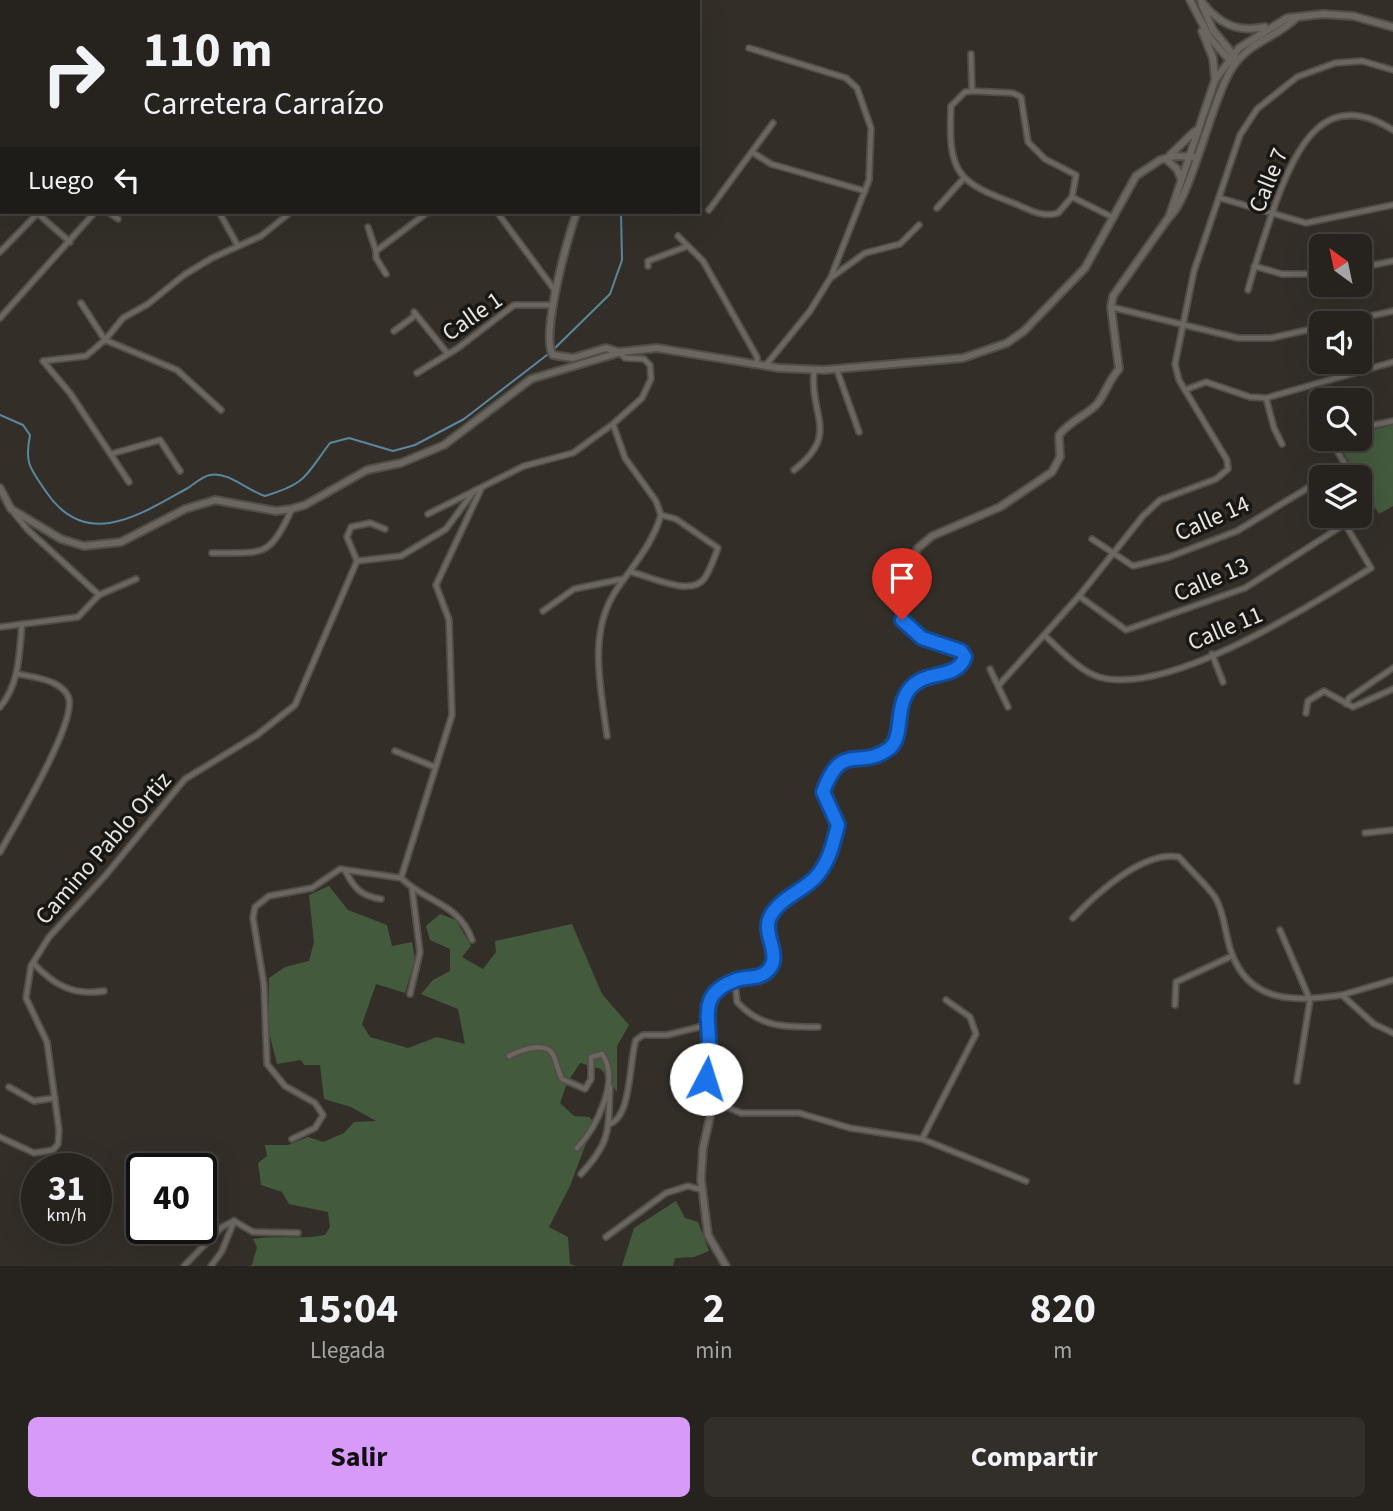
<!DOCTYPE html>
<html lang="es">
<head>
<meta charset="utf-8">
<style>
	:root { --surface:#26231e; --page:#322f2b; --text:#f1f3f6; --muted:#a4a4a4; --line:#42403c; --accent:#d89af8 }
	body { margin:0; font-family:"Source Sans 3",sans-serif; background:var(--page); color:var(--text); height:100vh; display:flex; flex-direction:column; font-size:26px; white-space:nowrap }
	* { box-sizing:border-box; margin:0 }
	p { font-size:23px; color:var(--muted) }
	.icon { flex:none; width:38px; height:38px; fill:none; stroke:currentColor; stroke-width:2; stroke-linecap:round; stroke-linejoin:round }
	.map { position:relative; height:1266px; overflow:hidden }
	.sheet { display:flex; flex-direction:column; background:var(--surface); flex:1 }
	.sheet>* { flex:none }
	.top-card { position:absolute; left:0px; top:0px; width:700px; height:214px; box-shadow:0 7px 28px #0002,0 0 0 2px var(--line); background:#26231e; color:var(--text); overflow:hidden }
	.needle { width:46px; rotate:327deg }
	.fabs { position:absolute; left:1309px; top:234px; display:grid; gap:14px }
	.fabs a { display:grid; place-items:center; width:63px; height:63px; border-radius:10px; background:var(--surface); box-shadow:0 7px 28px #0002,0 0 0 2px var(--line); font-size:35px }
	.speed { position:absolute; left:21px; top:1153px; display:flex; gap:14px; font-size:35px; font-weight:700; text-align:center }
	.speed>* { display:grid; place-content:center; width:91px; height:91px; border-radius:50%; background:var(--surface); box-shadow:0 7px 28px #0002,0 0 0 2px var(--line); line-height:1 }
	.speed small { font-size:18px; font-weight:400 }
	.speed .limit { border:4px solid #111; border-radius:10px; background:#fff; color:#111 }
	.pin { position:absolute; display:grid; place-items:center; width:60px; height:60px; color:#fff; margin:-72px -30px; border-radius:50% 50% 50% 0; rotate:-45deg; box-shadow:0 0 7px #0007 }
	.pin .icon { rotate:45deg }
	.me { position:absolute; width:77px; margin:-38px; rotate:5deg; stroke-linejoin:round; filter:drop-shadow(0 0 5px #0008) }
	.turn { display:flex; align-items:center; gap:24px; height:147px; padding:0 28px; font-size:32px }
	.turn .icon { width:91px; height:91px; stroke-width:2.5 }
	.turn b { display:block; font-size:49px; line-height:60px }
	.then { display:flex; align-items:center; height:66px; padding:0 28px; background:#0003; gap:14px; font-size:26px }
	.eta { display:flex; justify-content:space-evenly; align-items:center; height:119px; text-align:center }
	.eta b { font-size:42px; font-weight:700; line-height:49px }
	.cta { display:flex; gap:14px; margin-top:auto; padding:14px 28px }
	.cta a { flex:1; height:80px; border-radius:10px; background:var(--accent); color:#111; font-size:28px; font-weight:700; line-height:80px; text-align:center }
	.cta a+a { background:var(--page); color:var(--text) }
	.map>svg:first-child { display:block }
	.green { fill:#445a3d }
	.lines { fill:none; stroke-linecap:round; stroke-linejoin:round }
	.stream { stroke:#5a879f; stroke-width:2 }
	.minor-casing { stroke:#514d47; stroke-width:8 }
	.tertiary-casing { stroke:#514d47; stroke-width:10 }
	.minor { stroke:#6b665f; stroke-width:4.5 }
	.tertiary { stroke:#6b665f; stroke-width:6 }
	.route-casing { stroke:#114b97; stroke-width:18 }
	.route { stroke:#1a73e8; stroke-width:12 }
	.labels { text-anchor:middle; stroke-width:7; stroke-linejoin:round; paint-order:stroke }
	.street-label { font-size:24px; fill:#e9e6e1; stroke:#191714 }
</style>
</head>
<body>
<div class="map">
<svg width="1393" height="1266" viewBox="0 0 1393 1266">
	<rect width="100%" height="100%" fill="#332f28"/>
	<g class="green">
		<polygon points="1393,425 1393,506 1379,514 1340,447 1351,439 1360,439 1361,433"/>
		<path d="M329 886 348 910 387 925 392 946 412 942 415 959 405 993 376 984 362 1024 370 1037 408 1048 437 1037 465 1044 458 1009 421 994 433 980 450 971V949L430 940 426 926 440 914 456 920 471 946 462 957 483 969 496 952 495 941 572 924 602 994 629 1025 617 1046V1092L601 1069 580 1063 567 1083 560 1103 574 1116 589 1117 594 1122 570 1186 549 1227 568 1237 570 1264 576 1266H248L252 1265 257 1247 253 1239C278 1235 301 1240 325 1235L330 1227 328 1212 289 1204 282 1192 261 1185 258 1163 267 1156 265 1145H288L308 1137 323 1142 344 1133 354 1122 376 1121 351 1107 324 1099 320 1065H304L301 1060 277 1064 269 1032V978L285 967 309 961 314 942 309 895Z"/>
		<polygon points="676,1201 685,1218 698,1222 709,1251 694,1257 675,1258 673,1266 622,1266 634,1228"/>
	</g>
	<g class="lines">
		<g class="stream">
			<polyline points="693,2 694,0"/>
			<polyline points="555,348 610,294 622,260 621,212"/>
			<path d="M0 415 23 425 30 435C24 465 31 469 47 493 87 551 141 514 188 488 194 484 203 476 210 475 228 471 248 491 265 496 308 483 305 476 330 443L349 438 393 451 415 445 464 419 547 355"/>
		</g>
		<g class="minor-casing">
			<g id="minor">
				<polyline points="254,0 257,2"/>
				<polyline points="377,0 378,2"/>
				<polyline points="390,0 390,2"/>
				<polyline points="212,2 213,0"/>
				<polyline points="275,2 277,0"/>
				<polyline points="322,2 323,0"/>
				<polyline points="749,48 846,78 857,88 871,128 869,180 831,277 810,311 766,365"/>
				<polyline points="971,54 972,91"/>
				<path d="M972 91 1013 93 1021 97 1028 142 1045 159 1076 175 1072 197 1058 213C1043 218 1030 210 1016 204 956 182 948 173 951 106L965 92Z"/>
				<polyline points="752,152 771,164 865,191"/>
				<polyline points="0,188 2,187"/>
				<polyline points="1072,197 1114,218"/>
				<polyline points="1220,198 1306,223 1393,205"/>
				<polyline points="937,208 964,178"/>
				<polyline points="709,210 773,123"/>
				<polyline points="36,212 70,242"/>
				<polyline points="108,212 118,219"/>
				<polyline points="219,212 238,246"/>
				<polyline points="497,212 556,292"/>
				<polyline points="368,227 376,251"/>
				<polyline points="678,236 703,261 757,357 757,362"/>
				<polyline points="0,252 37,214"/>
				<polyline points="648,266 648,261 688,246"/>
				<polyline points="1254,266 1282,274 1321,274"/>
				<polyline points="1360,268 1393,261"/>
				<polyline points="386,274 376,258 376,251 428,212"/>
				<polyline points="832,277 865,253 900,244 919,225"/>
				<path d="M1248 290C1256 260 1266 231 1276 202 1297 146 1325 87 1393 130"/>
				<polyline points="81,303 105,340 177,370 221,410"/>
				<polyline points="1111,307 1238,338 1271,338 1321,327"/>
				<polyline points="414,312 448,354"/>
				<polyline points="0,318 95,212"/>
				<polyline points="1336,324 1393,311"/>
				<polyline points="394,331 416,315"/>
				<polyline points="837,370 859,432"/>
				<polyline points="417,373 458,348 514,305 553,305"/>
				<polyline points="1185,390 1206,382 1250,397 1266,398 1393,362"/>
				<polyline points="1266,398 1274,428 1282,444"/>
				<polyline points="1360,428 1393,421"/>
				<polyline points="1343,439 1337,443 1336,449 1353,478"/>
				<polyline points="111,454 160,440 180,471"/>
				<path d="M794 470C841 433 809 417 814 370"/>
				<polyline points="1325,478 1346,465"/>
				<polyline points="129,482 70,393 43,361 86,356 105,340 123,318 148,304 184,275 212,258 261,236 291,212"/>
				<polyline points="14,513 28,530 99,595"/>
				<polyline points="428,514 474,491"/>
				<polyline points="1092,539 1133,566 1169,557 1237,531 1321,480"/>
				<path d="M212 553C263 552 268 560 292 509"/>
				<polyline points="357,561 401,556 446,529 474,491 524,466 573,453 613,424 642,398 651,379 650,365 644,359 625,358 619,352"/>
				<polyline points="357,561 347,537 351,527 370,523 385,529"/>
				<path d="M631 572C649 576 690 597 704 579 710 571 714 558 718 548L676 519 661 515"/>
				<polyline points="99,595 136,579"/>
				<polyline points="1079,596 1126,630 1245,588 1345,524 1367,515 1371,508 1360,489"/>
				<polyline points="543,611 574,589 623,579"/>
				<polyline points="0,627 78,617 99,595"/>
				<path d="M1044 635C1060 649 1079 671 1099 677 1169 697 1311 605 1371 568L1345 524"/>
				<polyline points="1212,654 1223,682"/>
				<polyline points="990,669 1008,707"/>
				<polyline points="999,685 1079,596 1143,516 1160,500 1216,479 1228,469 1227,460 1179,380 1175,364 1194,271 1240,135 1257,109 1297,77 1335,63 1362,61 1393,70"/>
				<polyline points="1346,704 1349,698 1393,668"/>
				<path d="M0 707C20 683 19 654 22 624"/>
				<polyline points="1306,713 1308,701 1324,691 1353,707 1393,689"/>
				<path d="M607 736C601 688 587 632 617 589 634 564 652 545 661 515L656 501 625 458 613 424"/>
				<polyline points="395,751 435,767"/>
				<polyline points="1365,833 1393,830"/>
				<path d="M0 852C15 825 75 725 69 699 64 680 33 677 18 674"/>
				<path d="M346 872C354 888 361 896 381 899"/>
				<polyline points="401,878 452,715 449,620 436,585 481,489"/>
				<path d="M401 878C427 903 459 903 472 940"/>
				<path d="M1073 918C1095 895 1143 850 1179 857 1190 870 1205 883 1215 897 1225 913 1225 937 1232 954 1251 1005 1298 1001 1342 995L1374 1024 1393 1033"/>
				<polyline points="1280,930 1310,1000 1297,1081"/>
				<path d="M33 963C54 985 73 996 104 991"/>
				<path d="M735 980 737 1002C761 1028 785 1027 818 1027"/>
				<polyline points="410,994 420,952 412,888"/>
				<polyline points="1342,995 1393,980"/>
				<polyline points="1175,1005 1176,982 1232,956"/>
				<path d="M509 1056C519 1051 543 1041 552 1053 556 1059 558 1072 562 1079L585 1089 591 1079V1057L602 1054C621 1080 596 1128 577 1148"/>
				<polyline points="9,1087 34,1101 55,1098"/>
				<polyline points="711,1101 741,1113 799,1113 850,1128 922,1139 1026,1181"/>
				<path d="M609 1124C632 1118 629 1059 636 1040L643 1035H667L707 1025"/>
				<polyline points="0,1137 34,1153 53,1150 58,1144 59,1130 47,1042 26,998 31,966 49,937 105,876 185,779 257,735 295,705 357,561"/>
				<polyline points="292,1139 315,1128 323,1115 315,1103 285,1086 267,1064 264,985 253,918 255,907 269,896 312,888 340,869 401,878"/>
				<polyline points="922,1139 976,1034 970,1017 946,1000"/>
				<path d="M581 1174C612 1141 608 1129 610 1087"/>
				<polyline points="234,1221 253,1232 298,1233"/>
				<polyline points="606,1237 666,1193 688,1186 702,1190"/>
				<polyline points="184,1266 222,1227 234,1221 222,1251 211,1266"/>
			</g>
		</g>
		<g class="tertiary-casing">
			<g id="tertiary">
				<polyline points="554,0 555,2"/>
				<polyline points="1190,0 1210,38 1231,62"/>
				<path d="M1201 1C1218 23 1236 33 1265 27"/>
				<polyline points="1202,5 1213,30 1235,57"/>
				<polyline points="1202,31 1213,58 1215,80"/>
				<polyline points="1170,155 1195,131"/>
				<polyline points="1166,159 1177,169 1181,179"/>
				<path d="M577 212C568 235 540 337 553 355L573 358 606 348 619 352 657 348 779 368 824 370 963 358 1007 343 1024 331 1085 268 1136 176 1160 160 1174 156 1196 157"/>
				<path d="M1169 217C1190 201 1211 101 1232 68 1249 42 1275 38 1295 19"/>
				<polyline points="0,488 11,509 61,539 84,546 121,542 185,509 215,500 276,511 291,509 305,505 367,470 401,463 444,445 531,379 618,353"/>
				<path d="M726 1266 708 1235 701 1179 703 1148 712 1108 706 1079 709 1046 706 1010 715 993 735 980 762 976 772 967 774 955 767 934 770 918 782 902 813 880 828 862 838 825 823 792C841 741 857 770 889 748 906 737 892 700 918 682 928 675 946 672 959 669L965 658 961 651 922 638 902 620 896 599 898 584 918 548 932 536 1000 507 1052 472 1060 457 1059 435C1071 420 1090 413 1098 403 1106 392 1109 380 1119 369L1111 307 1113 296 1169 217 1215 80 1239 48 1287 18 1323 14 1353 16 1393 27"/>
			</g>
		</g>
		<use href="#minor" class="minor"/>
		<use href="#tertiary" class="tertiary"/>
	</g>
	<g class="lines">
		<g class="route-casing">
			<path id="route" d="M706 1079C707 1068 709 1057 709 1047 710 1017 697 994 736 980 748 976 762 980 770 968 781 954 762 934 770 917 780 898 801 892 815 878 829 863 833 844 838 825L823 792C842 739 859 772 890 748 906 735 891 697 919 681 934 672 958 677 965 657L961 651 922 638 902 620"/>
		</g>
		<use href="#route" class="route"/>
	</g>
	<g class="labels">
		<g class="street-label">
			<text transform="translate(1268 180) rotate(-68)" y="8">Calle 7</text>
			<text transform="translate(472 316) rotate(-35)" y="8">Calle 1</text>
			<text transform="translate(1212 518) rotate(-24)" y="8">Calle 14</text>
			<text transform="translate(1211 579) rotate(-23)" y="8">Calle 13</text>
			<text transform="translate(1225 628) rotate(-23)" y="8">Calle 11</text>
			<text transform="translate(103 848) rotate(-49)" y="8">Camino Pablo Ortiz</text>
		</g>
	</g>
</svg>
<div class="fabs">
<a><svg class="needle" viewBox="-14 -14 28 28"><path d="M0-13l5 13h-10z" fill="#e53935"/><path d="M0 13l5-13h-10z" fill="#a4a4a4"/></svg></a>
<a><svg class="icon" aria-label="sound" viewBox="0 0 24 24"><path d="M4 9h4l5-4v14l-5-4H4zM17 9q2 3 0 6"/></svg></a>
<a><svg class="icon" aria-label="search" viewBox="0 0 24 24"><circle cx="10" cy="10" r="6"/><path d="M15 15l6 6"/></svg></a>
<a><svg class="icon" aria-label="layers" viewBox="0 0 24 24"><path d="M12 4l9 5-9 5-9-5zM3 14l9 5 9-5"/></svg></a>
</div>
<div class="speed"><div>31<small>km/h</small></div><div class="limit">40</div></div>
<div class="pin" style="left:902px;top:620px;background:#d93025"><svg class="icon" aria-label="arrive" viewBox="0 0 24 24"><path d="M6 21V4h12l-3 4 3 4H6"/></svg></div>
<svg class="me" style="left:706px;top:1079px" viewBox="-20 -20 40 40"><circle r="19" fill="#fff"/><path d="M0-13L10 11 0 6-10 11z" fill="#1a73e8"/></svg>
<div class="top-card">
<div class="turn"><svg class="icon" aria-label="right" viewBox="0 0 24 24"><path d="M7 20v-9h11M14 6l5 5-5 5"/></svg><div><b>110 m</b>Carretera Carraízo</div></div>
<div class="then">Luego<svg class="icon" aria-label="left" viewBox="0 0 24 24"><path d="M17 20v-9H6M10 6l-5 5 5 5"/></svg></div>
</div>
</div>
<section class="sheet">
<div class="eta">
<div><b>15:04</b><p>Llegada</p></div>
<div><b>2</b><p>min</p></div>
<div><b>820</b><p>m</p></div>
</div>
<div class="cta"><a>Salir</a><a>Compartir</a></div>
</section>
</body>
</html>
